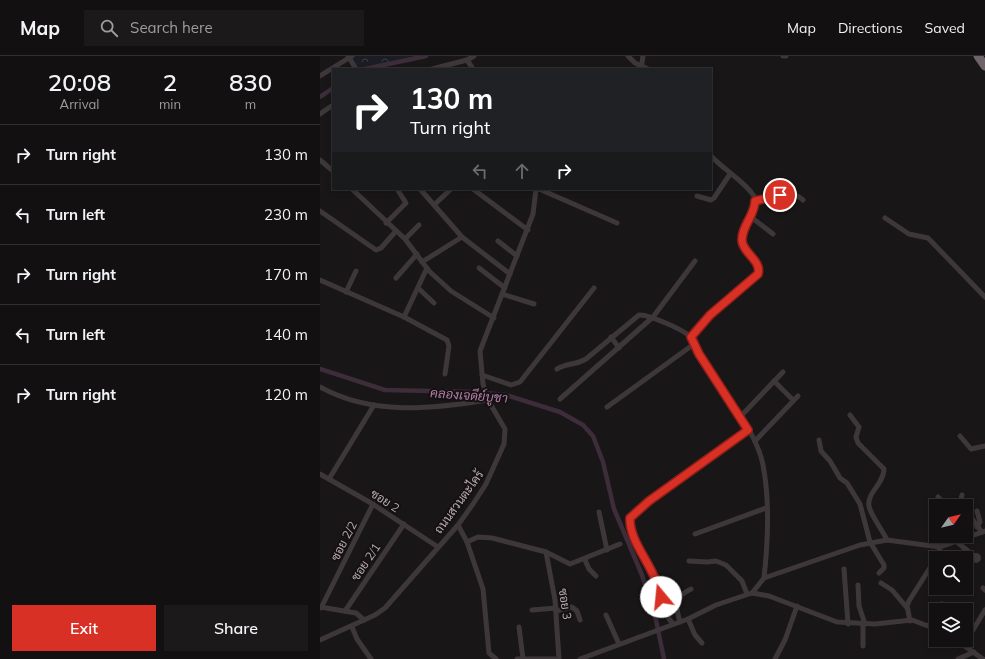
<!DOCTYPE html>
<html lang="en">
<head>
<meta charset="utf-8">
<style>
	:root { --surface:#121011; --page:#1b191a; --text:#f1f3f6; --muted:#9c9d9f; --line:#313031; --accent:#d93025 }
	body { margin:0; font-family:Mulish,Sarabun,sans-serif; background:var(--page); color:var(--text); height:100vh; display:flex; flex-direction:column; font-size:15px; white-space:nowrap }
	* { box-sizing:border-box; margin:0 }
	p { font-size:13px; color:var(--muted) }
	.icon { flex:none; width:22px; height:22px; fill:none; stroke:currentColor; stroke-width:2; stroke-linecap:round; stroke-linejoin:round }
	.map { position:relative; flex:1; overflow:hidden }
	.panel { display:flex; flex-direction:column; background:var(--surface); width:320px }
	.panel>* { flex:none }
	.banner { position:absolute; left:12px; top:12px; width:380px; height:122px; border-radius:0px; box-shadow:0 2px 6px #0003,0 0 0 1px var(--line); background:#202124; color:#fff; overflow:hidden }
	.needle { width:26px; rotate:56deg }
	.fabs { position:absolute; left:609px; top:443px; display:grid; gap:8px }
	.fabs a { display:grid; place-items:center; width:44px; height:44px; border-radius:0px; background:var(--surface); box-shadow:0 2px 6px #0003,0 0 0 1px var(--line); font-size:20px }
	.pin { position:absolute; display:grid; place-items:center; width:34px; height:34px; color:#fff; margin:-17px; border:2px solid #fff; border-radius:50%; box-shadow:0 1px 4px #0007 }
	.me { position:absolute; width:44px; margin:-22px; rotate:343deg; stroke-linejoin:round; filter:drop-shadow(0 0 3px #0008) }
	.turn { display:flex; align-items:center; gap:14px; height:84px; padding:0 12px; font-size:18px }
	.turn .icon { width:52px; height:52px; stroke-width:2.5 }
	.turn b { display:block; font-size:28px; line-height:34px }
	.lanes { display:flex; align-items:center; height:38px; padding:0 12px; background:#0003; justify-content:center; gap:20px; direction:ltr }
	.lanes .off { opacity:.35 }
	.eta { display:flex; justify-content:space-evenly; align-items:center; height:68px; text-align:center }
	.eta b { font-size:24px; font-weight:600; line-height:28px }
	.button { display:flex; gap:8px; margin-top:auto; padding:8px 12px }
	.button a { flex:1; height:46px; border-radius:0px; background:var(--accent); color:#fff; font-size:16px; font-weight:600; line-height:46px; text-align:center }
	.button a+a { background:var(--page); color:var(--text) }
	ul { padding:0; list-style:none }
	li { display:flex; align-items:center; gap:12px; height:60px; padding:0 12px; border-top:1px solid var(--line) }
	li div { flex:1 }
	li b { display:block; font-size:15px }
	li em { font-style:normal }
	header { display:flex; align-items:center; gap:24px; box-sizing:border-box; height:56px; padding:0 20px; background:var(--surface); border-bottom:1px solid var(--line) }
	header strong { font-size:19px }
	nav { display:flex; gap:22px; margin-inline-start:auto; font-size:14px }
	.search { width:280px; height:36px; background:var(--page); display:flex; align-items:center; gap:10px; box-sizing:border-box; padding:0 14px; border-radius:0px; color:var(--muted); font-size:15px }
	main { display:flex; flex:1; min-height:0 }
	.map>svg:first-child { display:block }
	.park { fill:url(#park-crowns) }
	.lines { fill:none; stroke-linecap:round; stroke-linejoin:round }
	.canal { stroke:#3d2c39; stroke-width:4.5 }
	.street { stroke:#3e373a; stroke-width:5 }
	.highway { stroke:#6f6369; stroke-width:9 }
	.route-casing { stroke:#8d1f18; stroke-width:10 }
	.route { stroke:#d93025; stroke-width:7 }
	.labels { text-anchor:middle; stroke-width:4; stroke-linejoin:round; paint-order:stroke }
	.street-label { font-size:12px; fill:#b9a8b1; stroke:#141112 }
	.water-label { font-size:13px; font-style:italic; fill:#b57ea8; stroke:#141112 }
</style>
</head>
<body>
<header>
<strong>Map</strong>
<div class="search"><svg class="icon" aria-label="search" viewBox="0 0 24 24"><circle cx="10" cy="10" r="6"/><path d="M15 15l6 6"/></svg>Search here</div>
<nav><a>Map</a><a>Directions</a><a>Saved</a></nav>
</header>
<main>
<section class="panel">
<div class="eta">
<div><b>20:08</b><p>Arrival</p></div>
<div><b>2</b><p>min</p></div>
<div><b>830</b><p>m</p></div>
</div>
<ul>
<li><svg class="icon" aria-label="right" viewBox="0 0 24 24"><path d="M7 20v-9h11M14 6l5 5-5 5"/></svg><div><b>Turn right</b></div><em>130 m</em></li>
<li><svg class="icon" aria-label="left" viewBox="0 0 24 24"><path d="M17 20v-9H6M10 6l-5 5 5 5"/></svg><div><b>Turn left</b></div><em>230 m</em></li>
<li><svg class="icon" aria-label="right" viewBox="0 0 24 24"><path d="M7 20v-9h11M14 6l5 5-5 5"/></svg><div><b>Turn right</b></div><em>170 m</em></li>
<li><svg class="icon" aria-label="left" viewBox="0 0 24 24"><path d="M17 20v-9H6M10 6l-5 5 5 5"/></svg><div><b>Turn left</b></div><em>140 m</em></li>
<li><svg class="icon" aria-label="right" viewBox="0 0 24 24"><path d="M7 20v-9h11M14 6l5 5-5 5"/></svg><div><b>Turn right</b></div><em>120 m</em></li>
</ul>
<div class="button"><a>Exit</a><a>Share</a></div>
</section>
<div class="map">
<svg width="665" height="603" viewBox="0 0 665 603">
	<defs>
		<pattern id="park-crowns" width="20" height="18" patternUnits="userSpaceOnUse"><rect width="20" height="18" fill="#1c1d24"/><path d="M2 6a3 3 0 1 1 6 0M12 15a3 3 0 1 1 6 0" fill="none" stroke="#3b3b41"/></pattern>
	</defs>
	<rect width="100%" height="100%" fill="#181617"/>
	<polygon class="park" points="31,0 106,0 45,13 36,13"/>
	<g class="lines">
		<g class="canal">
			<polyline points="45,13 106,0"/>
			<polyline points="0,41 13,32"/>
			<polyline points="0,313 65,334 154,336 186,339 240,356 263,369 273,380 283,406 294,453 322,519 336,564 344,603"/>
		</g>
		<g class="street">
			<polyline points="28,0 36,13"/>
			<polyline points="308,0 315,7 328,13"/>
			<polyline points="463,0 466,0"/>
			<polyline points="147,4 154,0"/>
			<polyline points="112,13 147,4 153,13"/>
			<polyline points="321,13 323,0"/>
			<polyline points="0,20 32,0"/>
			<polyline points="0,58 13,49"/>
			<polyline points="0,104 13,115"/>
			<polyline points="32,133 85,183 109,215 131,235 174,262"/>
			<polyline points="100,133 142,181"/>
			<polyline points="153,133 208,174"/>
			<polyline points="219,133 297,167"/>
			<polyline points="377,140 391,144 394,142 410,118"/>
			<path d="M435 145C448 141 472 132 483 144"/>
			<polyline points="114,149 131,133"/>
			<polyline points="0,155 56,194 61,192 76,175"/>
			<polyline points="431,161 453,178"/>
			<polyline points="565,162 589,178 608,182 665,241"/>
			<polyline points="66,167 86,147 77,133"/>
			<polyline points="85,183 99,169"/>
			<polyline points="178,185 197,200"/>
			<polyline points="102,206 142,181 190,218"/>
			<polyline points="159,212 185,232"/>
			<polyline points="76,222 97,198"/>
			<polyline points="0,224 84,261 107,212"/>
			<polyline points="98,232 114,247"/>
			<polyline points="26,236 36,215"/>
			<polyline points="182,238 214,248"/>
			<polyline points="84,261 127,284 129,290 125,318"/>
			<polyline points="291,281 299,292"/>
			<path d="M371 281 390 259 438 218 440 214C436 204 426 197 423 187 420 177 435 156 435 142 427 127 404 114 391 100"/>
			<path d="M237 313C246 307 256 309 266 303L319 259C328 258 367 275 371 282 375 288 377 295 381 301 400 330 437 376 443 409 450 445 448 486 444 522"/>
			<polyline points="162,319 191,329 200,326 274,232"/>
			<polyline points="454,325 473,344"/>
			<path d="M0 331C52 360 112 353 168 344"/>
			<polyline points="240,343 333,261 375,205"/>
			<polyline points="287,351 374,288"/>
			<path d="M530 359 539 371 536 381 538 387 564 413C564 428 547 436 549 450 550 458 563 475 567 484"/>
			<polyline points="420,361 463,316"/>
			<polyline points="640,380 651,393 665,390"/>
			<polyline points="499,384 501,395 510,405 520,422 527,427 540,448 550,486 564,509 564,512 559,517"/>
			<polyline points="435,385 478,340"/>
			<polyline points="0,418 51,447 118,491"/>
			<polyline points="9,423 54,349"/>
			<polyline points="618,441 627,450"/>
			<polyline points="642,450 640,447 642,439"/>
			<polyline points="646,455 662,476"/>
			<polyline points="657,455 660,466 657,471"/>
			<polyline points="279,456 287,494"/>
			<polyline points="138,469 147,486 163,533 169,597 176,603"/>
			<polyline points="375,478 446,452"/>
			<polyline points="147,486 158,481 172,482 226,496 250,508 300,488"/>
			<polyline points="637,486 654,500"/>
			<polyline points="616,490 619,480"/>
			<polyline points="226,496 235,544 239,603"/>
			<circle cx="656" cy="502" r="2.5"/>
			<polyline points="265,504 269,513 276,520"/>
			<polyline points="369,505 387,506 396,505 406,509 422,525 427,538"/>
			<polyline points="524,513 528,568"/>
			<polyline points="561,527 572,534 588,553"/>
			<polyline points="538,529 539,550 545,568"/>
			<polyline points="663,532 665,534"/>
			<polyline points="432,537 444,522 540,489 567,484 620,491 665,475"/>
			<polyline points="0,551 36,557 44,564"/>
			<polyline points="1,552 53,448"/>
			<polyline points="212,554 236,552"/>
			<polyline points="618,554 622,548"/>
			<polyline points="25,555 84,468"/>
			<polyline points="236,555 252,551 257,555 260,564"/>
			<polyline points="286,559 299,588"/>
			<polyline points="368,563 375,579 382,587"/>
			<polyline points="590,565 587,550 589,545 618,499 620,491"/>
			<path d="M360 566C355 549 354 541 371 533"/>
			<path d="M353 568C341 555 342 535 334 520 328 509 307 474 310 461 312 454 414 384 428 374"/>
			<polyline points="543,568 543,590"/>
			<polyline points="609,569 616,557"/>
			<polyline points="32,571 37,583 51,603"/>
			<polyline points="199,571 203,603"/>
			<polyline points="0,584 55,559 65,552 138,469 153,448 166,428 184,388 185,373 168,344 163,328 160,295 213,158 216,133"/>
			<polyline points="636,584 663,603"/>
			<polyline points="644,589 665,554"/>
			<polyline points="197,603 235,603"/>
			<polyline points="260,603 368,563 396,549 432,537 449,540 517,566 555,568 592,564 616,573"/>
			<polyline points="455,603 465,584 477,550"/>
			<polyline points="638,603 654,596"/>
		</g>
		<polyline class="highway" points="658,0 665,10"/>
	</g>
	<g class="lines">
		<g class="route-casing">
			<path id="route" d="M341 541C339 535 338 528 335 523 328 504 309 483 310 462L329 445 428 374 379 298 371 281 390 259 438 218C442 205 423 197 422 185 421 171 435 159 435 145L460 139"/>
		</g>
		<use href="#route" class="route"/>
	</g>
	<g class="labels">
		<g class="street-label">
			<text transform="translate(65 445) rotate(33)" y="4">ซอย 2</text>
			<text transform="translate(139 446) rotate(-54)" y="4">ถนนสวนตะไคร้</text>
			<text transform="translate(24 485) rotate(-63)" y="4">ซอย 2/2</text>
			<text transform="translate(46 506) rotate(-56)" y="4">ซอย 2/1</text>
			<text transform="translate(245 548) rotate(82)" y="4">ซอย 3</text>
		</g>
		<g class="water-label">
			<text transform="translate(149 339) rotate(4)" y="5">คลองเจดีย์บูชา</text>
		</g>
	</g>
</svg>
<div class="fabs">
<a><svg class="needle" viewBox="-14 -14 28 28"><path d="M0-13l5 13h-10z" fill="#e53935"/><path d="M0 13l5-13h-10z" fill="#9c9d9f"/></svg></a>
<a><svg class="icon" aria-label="search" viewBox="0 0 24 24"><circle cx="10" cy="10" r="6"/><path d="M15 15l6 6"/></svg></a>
<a><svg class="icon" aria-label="layers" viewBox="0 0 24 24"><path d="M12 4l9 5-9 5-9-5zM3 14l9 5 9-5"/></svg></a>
</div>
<div class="pin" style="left:460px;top:139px;background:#d93025"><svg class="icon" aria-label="arrive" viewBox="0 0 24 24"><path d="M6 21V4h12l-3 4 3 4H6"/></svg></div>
<svg class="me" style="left:341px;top:541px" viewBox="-20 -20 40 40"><circle r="19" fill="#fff"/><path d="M0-13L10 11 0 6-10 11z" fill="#d93025"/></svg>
<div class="banner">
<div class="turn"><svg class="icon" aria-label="right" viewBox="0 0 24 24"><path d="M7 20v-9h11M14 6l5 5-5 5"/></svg><div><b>130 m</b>Turn right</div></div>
<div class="lanes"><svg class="icon off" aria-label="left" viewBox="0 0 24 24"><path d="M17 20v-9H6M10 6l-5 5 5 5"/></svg><svg class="icon off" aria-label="ahead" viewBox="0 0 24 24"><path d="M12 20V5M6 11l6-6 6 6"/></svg><svg class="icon" aria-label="right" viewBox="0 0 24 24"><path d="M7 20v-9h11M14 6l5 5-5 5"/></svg></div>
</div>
</div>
</main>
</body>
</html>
